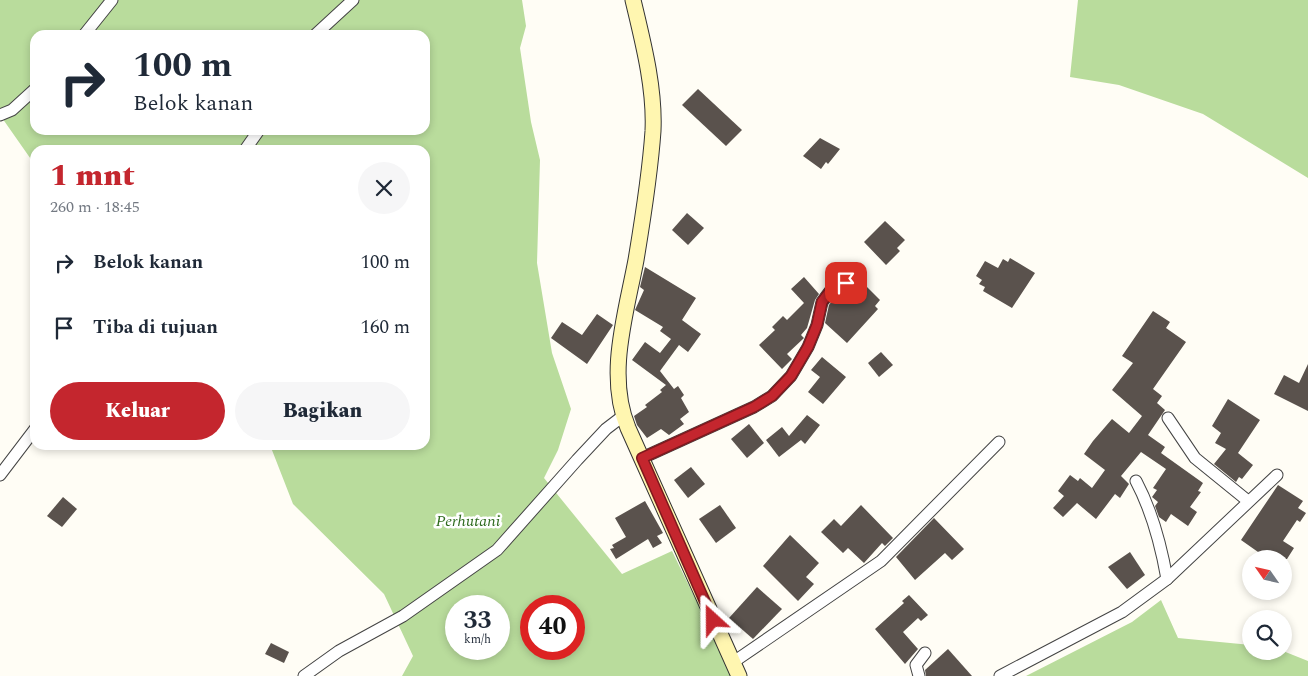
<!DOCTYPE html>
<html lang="id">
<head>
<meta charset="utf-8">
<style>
	:root { --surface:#fff; --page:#f6f6f7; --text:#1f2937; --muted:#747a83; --accent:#c4262e }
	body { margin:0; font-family:Spectral,serif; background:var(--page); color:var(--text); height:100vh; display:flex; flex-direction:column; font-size:19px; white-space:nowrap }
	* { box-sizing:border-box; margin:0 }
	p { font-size:16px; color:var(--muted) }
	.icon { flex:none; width:28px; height:28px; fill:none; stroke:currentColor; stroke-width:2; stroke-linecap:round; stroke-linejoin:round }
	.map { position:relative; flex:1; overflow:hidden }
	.drawer { position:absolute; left:30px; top:145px; width:400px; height:305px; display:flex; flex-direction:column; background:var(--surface); border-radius:15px; box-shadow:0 2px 8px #0003 }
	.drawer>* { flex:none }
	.guide { position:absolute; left:30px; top:30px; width:400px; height:105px; border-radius:15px; box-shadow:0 2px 8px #0003; background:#fff; color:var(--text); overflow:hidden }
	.needle { width:32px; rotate:304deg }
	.buttons { position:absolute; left:1242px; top:550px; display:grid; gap:10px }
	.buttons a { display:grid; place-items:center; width:50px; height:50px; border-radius:50%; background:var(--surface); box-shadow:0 2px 8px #0003; font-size:25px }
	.speed { position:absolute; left:445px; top:595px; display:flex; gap:10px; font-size:25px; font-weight:700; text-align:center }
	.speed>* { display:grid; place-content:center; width:65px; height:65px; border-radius:50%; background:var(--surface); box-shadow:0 2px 8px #0003; line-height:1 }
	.speed small { font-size:12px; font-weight:400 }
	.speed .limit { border:8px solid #d22; background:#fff; color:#111 }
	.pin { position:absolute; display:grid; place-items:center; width:42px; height:42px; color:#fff; margin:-21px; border-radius:10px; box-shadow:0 2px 8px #0006 }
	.me { position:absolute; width:55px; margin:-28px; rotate:336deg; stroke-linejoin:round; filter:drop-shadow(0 0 4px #0008) }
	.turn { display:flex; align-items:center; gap:18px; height:105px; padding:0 20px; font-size:22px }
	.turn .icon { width:65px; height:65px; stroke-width:2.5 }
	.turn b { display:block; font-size:35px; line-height:42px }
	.round { display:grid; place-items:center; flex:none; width:52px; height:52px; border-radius:26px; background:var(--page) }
	.headline { display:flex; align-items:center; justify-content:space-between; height:85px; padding:0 20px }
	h1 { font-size:30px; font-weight:800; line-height:38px; color:var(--accent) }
	.cta { display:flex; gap:10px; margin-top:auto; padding:10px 20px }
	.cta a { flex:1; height:58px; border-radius:30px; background:var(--accent); color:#fff; font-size:20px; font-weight:800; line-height:58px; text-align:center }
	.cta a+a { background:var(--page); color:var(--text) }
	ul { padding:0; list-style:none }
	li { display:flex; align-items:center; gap:15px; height:65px; padding:0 20px }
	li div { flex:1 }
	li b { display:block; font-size:19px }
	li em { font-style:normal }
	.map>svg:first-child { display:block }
	.forest { fill:#b9dc9c; fill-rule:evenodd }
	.building { fill:#5a524d }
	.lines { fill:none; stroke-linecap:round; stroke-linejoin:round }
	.street-casing { stroke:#444; stroke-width:13 }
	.secondary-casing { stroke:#333; stroke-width:17 }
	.street { stroke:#fff; stroke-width:11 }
	.secondary { stroke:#fff6b0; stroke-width:15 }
	.route-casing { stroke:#7f191e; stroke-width:12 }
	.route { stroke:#c4262e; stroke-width:9 }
	.labels { text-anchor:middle; stroke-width:5; stroke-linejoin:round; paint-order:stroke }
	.park-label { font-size:16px; font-style:italic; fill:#2f6b1f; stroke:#fff }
</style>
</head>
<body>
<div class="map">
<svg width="1308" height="676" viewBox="0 0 1308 676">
	<rect width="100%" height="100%" fill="#fffdf5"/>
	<g class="forest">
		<path d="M0 0H522L526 26 520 48 531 122 540 160 537 263 552 353 571 409 558 450 544 478 622 574 672 551 733 676H402L413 656 384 594 293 504 270 445H425V150H35V165L0 115ZM35 35H425V130H35ZM456 606H499V649H456ZM531 606H574V649H531Z"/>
		<polygon points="1078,0 1308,0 1308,178 1203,114 1119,85 1070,77"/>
		<polygon points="1161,600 1178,638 1251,645 1251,651 1283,651 1308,661 1308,676 1026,676 1132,622"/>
	</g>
	<g class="building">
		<polygon points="698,89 742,130 726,146 682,105"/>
		<polygon points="820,138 840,149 828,164 826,162 821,169 803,156"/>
		<polygon points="687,213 704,228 688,245 672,230"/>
		<polygon points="885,221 905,240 897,248 900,251 886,265 864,242"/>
		<polygon points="1010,258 1035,273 1012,308 983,291 985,287 979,284 982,280 976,276 985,261 998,268 1003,259 1008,262"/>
		<polygon points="645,267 696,298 682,320 701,334 688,352 679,345 660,371 674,389 678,386 684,395 681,398 689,412 680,419 684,424 669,435 661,429 647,438 637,425 634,416 647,407 645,405 662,392 660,390 666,385 632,360 645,342 660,353 671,339 660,331 663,327 635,310 644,290 640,287"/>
		<polygon points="804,277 819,294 815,300 807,328 801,335 804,338 787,354 792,359 782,369 759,345 775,330 772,327 783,316 787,320 804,303 791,289"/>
		<polygon points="864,284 880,300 875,306 878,309 847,343 825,323 829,305 836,296 841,299 850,290"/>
		<polygon points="1153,311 1170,322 1166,328 1186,342 1153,389 1162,396 1157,403 1165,410 1148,435 1165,447 1161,453 1203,483 1198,491 1201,492 1190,507 1197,512 1188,526 1171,514 1166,522 1159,517 1155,506 1158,502 1152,497 1157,490 1153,488 1166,469 1141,452 1121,476 1129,484 1120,498 1115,494 1096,519 1077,503 1063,517 1053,508 1064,496 1058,491 1070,475 1078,481 1080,478 1092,488 1105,470 1084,454 1093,441 1112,419 1129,433 1142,416 1112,390 1133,363 1122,356"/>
		<polygon points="597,314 613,325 587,364 551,338 562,322 582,335"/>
		<polygon points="881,352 893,365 879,377 868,363"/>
		<polygon points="822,357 846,377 823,404 808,392 820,377 811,370"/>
		<polygon points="1308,364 1308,411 1274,394 1284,375 1299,383"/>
		<polygon points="1228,399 1260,420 1238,453 1253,465 1242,479 1239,477 1236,482 1214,464 1226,449 1215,443 1221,433 1212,426"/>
		<polygon points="807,415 820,425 805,444 801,440 779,457 766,440 782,427 789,436"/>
		<polygon points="749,424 764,443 747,458 731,439"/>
		<polygon points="691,467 705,484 688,498 674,480"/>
		<polygon points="1278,485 1303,501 1298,508 1306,513 1300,522 1297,520 1283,541 1294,548 1287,559 1268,559 1241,540"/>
		<polygon points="63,497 77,509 62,527 47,516"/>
		<polygon points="645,501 663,533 657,536 662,543 653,548 648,539 616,559 610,549 614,548 612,545 626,537 615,518"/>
		<polygon points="720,505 736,528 716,543 699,519"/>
		<polygon points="861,505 893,538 885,546 882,543 864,563 848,548 843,553 821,532 834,519 841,526"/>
		<polygon points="934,518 964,549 952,560 945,553 915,580 896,557"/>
		<polygon points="790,535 819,563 806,577 814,584 798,601 763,566"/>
		<polygon points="1130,552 1145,575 1127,589 1108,567"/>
		<polygon points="757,587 782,609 753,639 729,618"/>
		<polygon points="909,595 928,615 921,621 918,618 903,632 918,649 905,664 875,629 904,603 902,601"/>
		<polygon points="271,643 289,652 284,663 265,654"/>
		<polygon points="948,649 972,676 926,676 925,670"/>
	</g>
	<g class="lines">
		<g class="street-casing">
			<g id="street">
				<polyline points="84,35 112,0"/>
				<polyline points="315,35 353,0"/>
				<polyline points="0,115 12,110 35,89"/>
				<polyline points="245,150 259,130"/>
				<polyline points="1168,418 1195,458 1248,501"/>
				<polyline points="642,458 754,407 772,396 791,376 808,347 817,325 822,302 831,290 860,278"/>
				<polyline points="0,475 35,429"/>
				<path d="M1136 481C1152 511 1161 545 1167 579"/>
				<polyline points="732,663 881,561 999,442"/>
				<polyline points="304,676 339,651 403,616 497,550 577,460 606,429 623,416"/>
				<polyline points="919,676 916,665 925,653"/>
				<polyline points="1000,676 1122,612 1167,579 1277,475"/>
			</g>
		</g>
		<g class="secondary-casing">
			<path id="secondary" d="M633 0C643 42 655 88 653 131 650 174 643 218 636 260 626 314 606 375 628 428L739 676"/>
		</g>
		<use href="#street" class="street"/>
		<use href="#secondary" class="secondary"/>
	</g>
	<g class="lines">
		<g class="route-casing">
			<polyline id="route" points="713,620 642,458 754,407 772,396 791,376 808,347 817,325 822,302 831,290 846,283"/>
		</g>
		<use href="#route" class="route"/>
	</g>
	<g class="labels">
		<g class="park-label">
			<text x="468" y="526">Perhutani</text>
		</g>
	</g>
</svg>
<div class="buttons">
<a><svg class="needle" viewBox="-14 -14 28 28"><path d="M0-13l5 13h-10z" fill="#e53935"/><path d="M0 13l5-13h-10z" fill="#747a83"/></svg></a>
<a><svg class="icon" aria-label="search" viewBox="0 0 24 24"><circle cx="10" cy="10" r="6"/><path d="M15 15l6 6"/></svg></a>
</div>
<div class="speed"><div>33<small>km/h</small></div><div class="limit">40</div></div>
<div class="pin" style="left:846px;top:283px;background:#d93025"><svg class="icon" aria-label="arrive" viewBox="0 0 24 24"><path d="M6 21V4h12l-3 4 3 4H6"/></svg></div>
<svg class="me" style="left:713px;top:620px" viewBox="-20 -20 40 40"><path d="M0-17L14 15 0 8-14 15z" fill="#c4262e" stroke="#fff" stroke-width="4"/></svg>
<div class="guide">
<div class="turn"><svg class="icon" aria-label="right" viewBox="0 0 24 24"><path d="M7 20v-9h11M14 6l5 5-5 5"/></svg><div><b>100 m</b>Belok kanan</div></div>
</div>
<section class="drawer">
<div class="headline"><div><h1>1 mnt</h1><p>260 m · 18:45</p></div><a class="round"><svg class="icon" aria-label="close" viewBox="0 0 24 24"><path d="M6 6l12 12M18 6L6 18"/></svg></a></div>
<ul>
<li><svg class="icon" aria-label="right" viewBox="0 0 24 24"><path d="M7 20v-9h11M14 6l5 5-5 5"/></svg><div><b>Belok kanan</b></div><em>100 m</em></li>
<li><svg class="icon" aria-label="arrive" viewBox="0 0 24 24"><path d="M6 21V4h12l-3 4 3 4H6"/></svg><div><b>Tiba di tujuan</b></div><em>160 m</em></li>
</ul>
<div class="cta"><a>Keluar</a><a>Bagikan</a></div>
</section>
</div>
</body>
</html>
